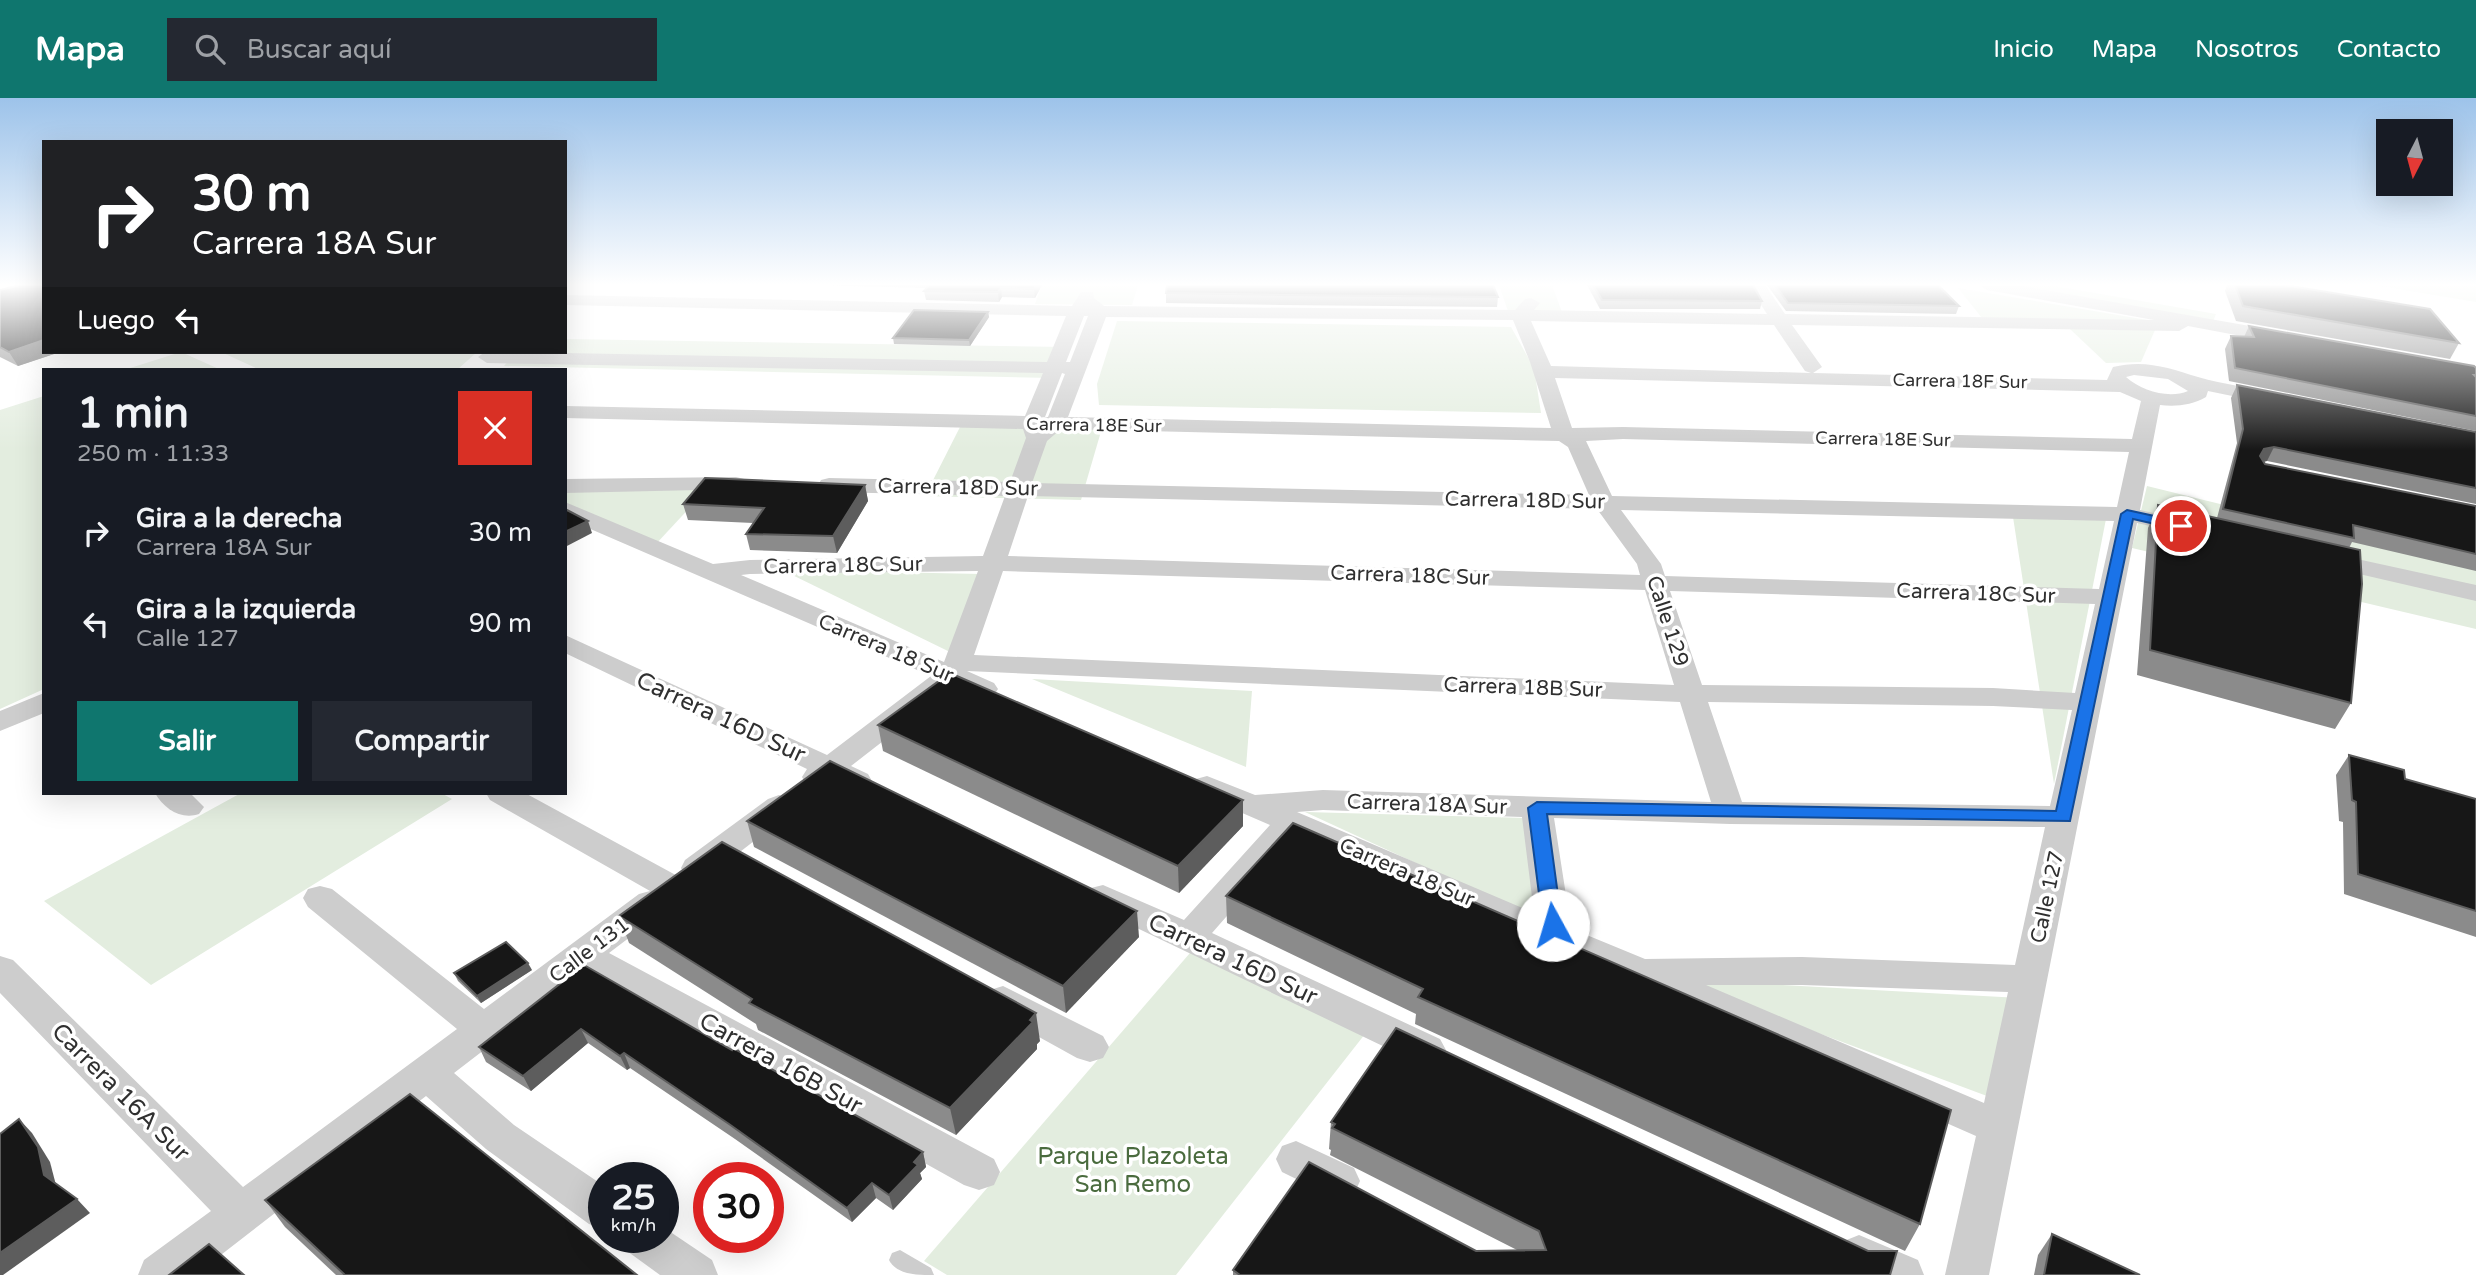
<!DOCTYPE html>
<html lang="es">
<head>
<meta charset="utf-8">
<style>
	:root { --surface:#171b24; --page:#242831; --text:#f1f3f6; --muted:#9ea1a6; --accent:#0f766e }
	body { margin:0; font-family:"Varela Round",sans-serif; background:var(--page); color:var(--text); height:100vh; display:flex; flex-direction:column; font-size:26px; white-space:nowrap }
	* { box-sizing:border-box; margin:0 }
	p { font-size:23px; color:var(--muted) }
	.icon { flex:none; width:38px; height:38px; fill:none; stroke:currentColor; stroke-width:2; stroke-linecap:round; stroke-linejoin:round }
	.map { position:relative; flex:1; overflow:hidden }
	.drawer { position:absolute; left:42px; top:270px; width:525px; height:427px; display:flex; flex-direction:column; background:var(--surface); border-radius:0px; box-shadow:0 7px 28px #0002 }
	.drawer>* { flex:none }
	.top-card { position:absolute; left:42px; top:42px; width:525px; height:214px; border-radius:0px; box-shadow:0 7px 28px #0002; background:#202124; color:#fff; overflow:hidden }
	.needle { width:46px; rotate:186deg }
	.fabs { position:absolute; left:2376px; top:21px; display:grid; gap:14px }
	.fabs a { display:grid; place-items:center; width:77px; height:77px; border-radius:0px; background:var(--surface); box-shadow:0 7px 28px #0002; font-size:35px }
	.speed { position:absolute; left:588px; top:1064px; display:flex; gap:14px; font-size:35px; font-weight:700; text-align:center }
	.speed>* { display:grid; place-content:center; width:91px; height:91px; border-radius:50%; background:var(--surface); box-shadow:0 7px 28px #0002; line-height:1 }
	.speed small { font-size:18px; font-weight:400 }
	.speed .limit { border:10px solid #d22; background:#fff; color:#111 }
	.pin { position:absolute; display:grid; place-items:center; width:60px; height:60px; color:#fff; margin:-30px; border:4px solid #fff; border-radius:50%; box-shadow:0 2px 7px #0007 }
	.me { position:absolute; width:77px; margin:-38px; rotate:354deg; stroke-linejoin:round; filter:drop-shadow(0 0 5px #0008) }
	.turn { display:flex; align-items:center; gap:24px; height:147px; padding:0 35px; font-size:32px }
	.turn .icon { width:91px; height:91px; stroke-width:2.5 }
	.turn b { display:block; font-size:49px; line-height:60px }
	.then { display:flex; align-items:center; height:66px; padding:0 35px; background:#0003; gap:14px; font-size:26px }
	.round { display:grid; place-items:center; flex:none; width:74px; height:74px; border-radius:0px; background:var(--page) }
	.summary { display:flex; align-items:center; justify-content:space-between; height:119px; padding:0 35px }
	h1 { font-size:42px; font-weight:800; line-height:52px }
	.button { display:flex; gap:14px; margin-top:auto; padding:14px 35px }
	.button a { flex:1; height:80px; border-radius:0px; background:var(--accent); color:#fff; font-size:28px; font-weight:800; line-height:80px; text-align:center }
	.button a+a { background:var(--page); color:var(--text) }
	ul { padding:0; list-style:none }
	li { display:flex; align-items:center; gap:21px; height:91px; padding:0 35px }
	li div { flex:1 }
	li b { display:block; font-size:26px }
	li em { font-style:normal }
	header { display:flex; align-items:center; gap:42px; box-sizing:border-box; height:98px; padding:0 35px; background:var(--accent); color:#fff }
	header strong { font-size:33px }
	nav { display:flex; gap:38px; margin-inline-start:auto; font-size:24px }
	.search { width:490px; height:63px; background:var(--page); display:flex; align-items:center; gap:18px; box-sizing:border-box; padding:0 24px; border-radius:0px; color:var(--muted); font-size:26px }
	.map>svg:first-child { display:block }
	.green { fill:#e3eddf }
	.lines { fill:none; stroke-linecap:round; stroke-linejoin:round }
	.lane { fill:#cdcdcd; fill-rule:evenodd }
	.street { fill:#cdcdcd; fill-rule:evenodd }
	.wall { fill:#8b8b8b }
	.shaded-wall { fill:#5d5d5d }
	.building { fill:#171717; stroke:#5d5d5d; stroke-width:2 }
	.route { fill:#1a73e8; stroke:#114b97; stroke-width:2 }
	.labels { text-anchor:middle; stroke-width:7; stroke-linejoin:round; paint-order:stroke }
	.far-street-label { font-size:18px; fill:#303030; stroke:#fff }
	.street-label { font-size:21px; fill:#303030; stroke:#fff }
	.near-street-label { font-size:24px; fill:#303030; stroke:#fff }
	.near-park-label { font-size:24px; fill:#4a6b3e; stroke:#fff }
</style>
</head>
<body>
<header>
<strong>Mapa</strong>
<div class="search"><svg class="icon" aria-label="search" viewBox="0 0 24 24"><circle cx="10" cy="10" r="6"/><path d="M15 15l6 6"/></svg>Buscar aquí</div>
<nav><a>Inicio</a><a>Mapa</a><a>Nosotros</a><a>Contacto</a></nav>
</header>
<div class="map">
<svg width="2476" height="1177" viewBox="0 0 2476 1177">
	<rect width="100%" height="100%" fill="#fff"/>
	<g class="green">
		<polygon points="1042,187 1138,187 1132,207 1035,206"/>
		<polygon points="1499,187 1552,187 1563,217 1509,216"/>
		<polygon points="1992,187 2049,187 2216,216 2212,226"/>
		<polygon points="2374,187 2476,187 2476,204"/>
		<polygon points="1958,190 2153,223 1982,220"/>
		<polygon points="1117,223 1511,229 1534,270 1541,315 1099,307 1097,286"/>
		<polygon points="2070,231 2155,232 2141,264 2106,265"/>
		<polygon points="565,241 1065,249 1052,280 504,268 516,254 565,254"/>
		<polygon points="181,254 219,271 127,271"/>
		<polygon points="221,254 477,254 458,271 258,271"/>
		<polygon points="44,298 44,591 0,611 0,312"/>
		<polygon points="960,329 1102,330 1081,402 925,398"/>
		<polygon points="2147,388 2476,469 2476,531 2132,450"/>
		<polygon points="708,390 655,447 565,409 565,392"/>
		<polygon points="2013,419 2106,421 2054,686"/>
		<polygon points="782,472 982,476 952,555"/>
		<polygon points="1032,581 1252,593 1246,669"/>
		<polygon points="241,695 441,695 452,701 151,887 44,803"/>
		<polygon points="1305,714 1528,720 1548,826"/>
		<polygon points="1196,848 1365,936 1176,1177 947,1177 924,1163"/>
		<polygon points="1674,881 2020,900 2003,1004"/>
	</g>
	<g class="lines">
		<path class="lane" d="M900 1152 931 1170 934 1177C917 1177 897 1177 889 1162L892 1155Z"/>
		<g class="street">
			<path d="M1748 187H1765L1785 216 2154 222 1987 192 1979 187H2017L2284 234 2293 240 2284 246 2188 228 2179 233 1792 227 1822 269 1813 275 2107 282 2113 269C2145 261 2169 270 2198 279 2224 287 2252 289 2278 296L2281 300 2278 304 2271 306 2208 293 2206 299C2192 307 2176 309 2160 307L2140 412 2198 425 2202 430 2198 435 2190 437 2137 425 1989 1177H1945L1976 1038 1296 739 1212 835 1440 941 1446 952 1440 963 1427 967 1414 963 1091 808 1086 799 1091 790 1103 787 1184 822 1270 727 1196 695 1192 688 1196 681 1207 678 1255 697 1323 692 1711 704 1680 604 967 573 994 585 998 591 994 597 984 599 954 588 851 668 868 676 872 683 868 690 857 693 832 683 817 689 806 686 802 679 807 671 565 555V537L827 657 931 578 565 420V404L713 466 750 462 983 458 1005 398 829 394 821 392 818 387 821 382 829 380 1010 384 1026 340 1023 331 565 320V308L1025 318 1043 275 487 265 478 259 485 254H511L1047 264 1066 218 565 207V197L1072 208 1081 194H1093L1094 200 1104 208 1515 212 1525 201 1531 200 1540 205 1534 212 1767 216ZM1084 218H1088L1070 264H1066ZM1106 219 1513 222 1530 264 1551 330 1068 319ZM1531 223 1774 227 1805 273 1811 275 1551 268ZM1062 275 1065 276 1048 319H1045ZM2134 277 2168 281 2188 293C2169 301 2142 293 2126 279ZM1555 280 2120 294 2141 303 2132 341 1623 329 1572 330ZM1061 331 1559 343 1568 349 1589 397 1032 385 1047 343ZM1623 341 2129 354 2117 409 1612 398 1586 343ZM1028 398 1597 411 1637 466 1640 477 1008 458ZM1621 412 2114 423 2099 491 1665 478 1661 466ZM978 473 944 564 741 477 750 476ZM1003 473 1645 492 1674 587 974 557ZM1670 493 2095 506 2075 595 1993 590 1702 587ZM1708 604 1993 608 2072 612 2050 708 1742 704ZM1323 712 1522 719 1534 815 1297 714ZM1554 720 1730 726 2045 729 2015 867 1802 859 1645 861 1577 833 1570 823ZM1706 887H1802L2008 894 1984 1005Z"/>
			<polygon points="736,379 744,381 747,386 744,391 565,395 565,381"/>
			<polygon points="2325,454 2476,487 2476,503 2316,466 2313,461 2316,456"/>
			<polygon points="44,595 44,615 0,633 0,613"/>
			<path d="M155 695H190L204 709 199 716C181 722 164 711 155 695Z"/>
			<polygon points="486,695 525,695 683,781 688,790 683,799 671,802 665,800 668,805 663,814 609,855 994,1061 1000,1074 994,1087 979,1092 964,1087 584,875 454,975 514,1027 604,1088 604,1131 589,1126 486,1051 426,998 195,1177 138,1177 144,1162 211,1113 0,895 0,858 13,862 243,1089 457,931 308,809 303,800 308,791 320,788 332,791 484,911 639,796 650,793 490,702"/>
			<polygon points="779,697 790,701 795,708 790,715 709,778 697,782 685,778 681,770 685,762 768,701"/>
			<polygon points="1003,888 1103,938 1109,949 1103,960 1090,964 1077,960 990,912 985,902 990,892"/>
			<polygon points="1296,1043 1354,1070 1360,1083 1354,1096 1339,1102 1282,1074 1276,1061 1282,1048"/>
			<polygon points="663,1129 712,1162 718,1177 660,1177 627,1153 621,1139 663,1139"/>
			<polygon points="1859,1137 1918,1162 1924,1177 1855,1177 1844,1171 1837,1157 1844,1143"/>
		</g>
	</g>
	<g class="wall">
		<polygon points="814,187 1042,187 1035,200 1002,199 999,204 926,202 924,193 926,190"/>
		<polygon points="1587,187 1753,187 1762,203 1760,211 1600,211"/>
		<polygon points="1767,187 1938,187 1959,208 1956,216 1786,213"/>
		<polygon points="2227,187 2284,187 2459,245 2450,261 2236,223 2225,193"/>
		<polygon points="0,192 44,254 60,254 18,268 0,259"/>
		<polygon points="1166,195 1498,199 1497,209 1281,207 1166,205"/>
		<polygon points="988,214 989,219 970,248 894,246 893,240"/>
		<polygon points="2249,228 2476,270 2476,333 2229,283 2225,251 2231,238 2244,239"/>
		<polygon points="2237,287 2476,334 2476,406 2267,363 2263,364 2265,366 2476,408 2476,473 2352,444 2349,450 2351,605 2335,631 2137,577 2148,430 2158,407 2217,420 2237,345 2231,300"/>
		<polygon points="865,387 868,403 837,455 750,452 746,436 753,425 688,422 683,406"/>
		<polygon points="878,627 1243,702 1243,728 1179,795 883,653"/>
		<polygon points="2349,657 2405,681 2476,701 2476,839 2344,796 2343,724 2339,723 2336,677"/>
		<polygon points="747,723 1139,839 1066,915 754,749"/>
		<polygon points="1226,798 1920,1126 1905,1153 1415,926 1416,916 1227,825"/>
		<polygon points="619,818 1040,943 1037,946 1037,951 956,1037 758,932 756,926 629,845"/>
		<polygon points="584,867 732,952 923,1054 926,1069 920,1075 922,1081 893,1112 876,1100 852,1124 735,1041 630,970 627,972 588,945 531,993 486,964 479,949"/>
		<polygon points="532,872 481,905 458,883 454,875"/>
		<polygon points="1331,1024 1890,1177 1233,1177 1233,1172 1517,1152 1330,1057 1331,1052 1329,1051"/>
		<polygon points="265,1102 637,1177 336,1177 285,1129"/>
		<polygon points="2052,1136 2140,1177 2034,1177 2038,1157"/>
	</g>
	<g class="shaded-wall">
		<polygon points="1036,187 1042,187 1035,200 1034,191"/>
		<polygon points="1001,190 1002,199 999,204 998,194"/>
		<polygon points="988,214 989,219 970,248 969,242"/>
		<polygon points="44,242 44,254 60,254 18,268 9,254"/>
		<polygon points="2274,349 2267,363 2257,365 2260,358 2264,351"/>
		<polygon points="865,387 868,403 837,455 833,438"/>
		<polygon points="588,423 592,435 565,449 565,434"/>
		<polygon points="1243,702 1243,728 1179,795 1178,768"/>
		<polygon points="1137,813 1139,839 1066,915 1063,888"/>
		<polygon points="528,865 532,872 481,905 477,898"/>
		<polygon points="1036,915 1040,943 1037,946 1037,951 956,1037 950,1010"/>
		<polygon points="581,931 588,945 531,993 523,978"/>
		<polygon points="624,955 630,970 627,972 620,958"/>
		<polygon points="19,1021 32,1035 50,1064 57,1091 44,1077"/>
		<polygon points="923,1054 926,1069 920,1075 922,1081 893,1112 889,1097 914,1064"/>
		<polygon points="872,1085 876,1100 852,1124 847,1110"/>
		<polygon points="77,1101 90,1115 3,1177 0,1177 0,1155"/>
	</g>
	<g class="building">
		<polygon points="20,187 44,187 44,242 9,254 0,249 0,192"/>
		<polygon points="929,187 1036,187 1034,191 1001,190 998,194 924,193"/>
		<polygon points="1167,187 1493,187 1498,199 1281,197 1166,195"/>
		<polygon points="1593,187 1753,187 1762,203 1602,202"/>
		<polygon points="1775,187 1938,187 1959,208 1788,205"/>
		<polygon points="2235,187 2284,187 2430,211 2459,245 2243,208"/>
		<polygon points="914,212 988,214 969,242 893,240"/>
		<polygon points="2249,228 2474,268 2476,270 2476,277 2474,277 2476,279 2476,318 2235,270 2231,238 2254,239"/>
		<polygon points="2237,287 2476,334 2476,390 2274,349 2264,351 2260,358 2265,366 2476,408 2476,456 2353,427 2354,440 2223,411 2243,331"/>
		<polygon points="705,380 865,387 833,438 746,436 764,410 683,406"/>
		<polygon points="2158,407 2360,452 2362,486 2351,605 2150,552"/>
		<polygon points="565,411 588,423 565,434"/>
		<polygon points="950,575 1243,702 1178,768 878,627"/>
		<polygon points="2349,657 2404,672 2405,681 2476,701 2476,813 2358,776 2356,704 2352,702"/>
		<polygon points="830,663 1137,813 1063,888 747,723"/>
		<polygon points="1293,725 1951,1012 1920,1126 1418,899 1423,891 1226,798"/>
		<polygon points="722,744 1036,915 1030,922 1033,924 950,1010 749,905 752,901 619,818"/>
		<polygon points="506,844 528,865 477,898 454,875"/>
		<polygon points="584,867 732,952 733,950 923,1054 914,1064 918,1067 889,1097 872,1085 847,1110 729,1026 624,955 620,958 581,931 523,978 479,949"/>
		<polygon points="1396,930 1868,1153 1897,1153 1890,1177 1240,1177 1233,1172 1309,1064 1476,1153 1546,1152 1539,1133 1332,1030 1335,1026 1331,1024"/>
		<polygon points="410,996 637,1177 345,1177 265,1102"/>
		<polygon points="19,1021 38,1049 44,1077 77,1101 0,1155 0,1036"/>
		<polygon points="2052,1136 2140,1177 2044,1177"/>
		<polygon points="209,1146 244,1177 169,1177"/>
	</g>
	<linearGradient id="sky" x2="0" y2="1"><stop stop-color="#9dc3ea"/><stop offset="0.53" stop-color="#fff"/><stop offset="1" stop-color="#fff" stop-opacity="0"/></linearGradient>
	<rect width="2476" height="352" fill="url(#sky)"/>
	<polygon class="route" points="2127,412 2186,425 2188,428 2181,432 2133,421 2070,723 1547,716 1562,827 1560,832 1553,834 1546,832 1543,827 1528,710 1537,704 2056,713 2121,416"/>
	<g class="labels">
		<g class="far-street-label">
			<text transform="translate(1960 283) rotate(1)" y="6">Carrera 18F Sur</text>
			<text transform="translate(1094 327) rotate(1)" y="6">Carrera 18E Sur</text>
			<text transform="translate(1883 341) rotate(1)" y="6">Carrera 18E Sur</text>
		</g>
		<g class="street-label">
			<text transform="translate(958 389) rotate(1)" y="7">Carrera 18D Sur</text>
			<text transform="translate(1525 402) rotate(1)" y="7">Carrera 18D Sur</text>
			<text transform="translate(843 467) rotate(-1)" y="7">Carrera 18C Sur</text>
			<text transform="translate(1410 477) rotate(2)" y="7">Carrera 18C Sur</text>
			<text transform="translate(1976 495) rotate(2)" y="7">Carrera 18C Sur</text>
			<text transform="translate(1668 523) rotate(72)" y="7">Calle 129</text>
			<text transform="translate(886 550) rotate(23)" y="7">Carrera 18 Sur</text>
			<text transform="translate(1523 589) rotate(2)" y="7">Carrera 18B Sur</text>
			<text transform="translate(1427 706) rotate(2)" y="7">Carrera 18A Sur</text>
			<text transform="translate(1407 774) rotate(23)" y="7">Carrera 18 Sur</text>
			<text transform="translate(2047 799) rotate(-78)" y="7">Calle 127</text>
			<text transform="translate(589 852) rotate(-37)" y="7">Calle 131</text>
		</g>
		<g class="near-street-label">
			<text transform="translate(721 619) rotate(25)" y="8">Carrera 16D Sur</text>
			<text transform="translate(1233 861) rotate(25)" y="8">Carrera 16D Sur</text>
			<text transform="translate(781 965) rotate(29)" y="8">Carrera 16B Sur</text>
			<text transform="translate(121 994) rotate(45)" y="8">Carrera 16A Sur</text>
		</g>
		<g class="near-park-label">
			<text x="1133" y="1066">Parque Plazoleta<tspan x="1133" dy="28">San Remo</tspan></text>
		</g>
	</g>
</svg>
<div class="fabs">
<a><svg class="needle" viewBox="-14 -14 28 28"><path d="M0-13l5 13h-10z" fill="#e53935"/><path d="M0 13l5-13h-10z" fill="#9ea1a6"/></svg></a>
</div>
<div class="speed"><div>25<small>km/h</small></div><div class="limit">30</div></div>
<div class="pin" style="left:2181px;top:428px;background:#d93025"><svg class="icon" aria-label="arrive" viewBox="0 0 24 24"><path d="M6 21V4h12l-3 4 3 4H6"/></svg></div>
<svg class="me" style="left:1553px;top:827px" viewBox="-20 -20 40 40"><circle r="19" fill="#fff"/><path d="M0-13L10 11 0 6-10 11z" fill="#1a73e8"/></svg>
<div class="top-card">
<div class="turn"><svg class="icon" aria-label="right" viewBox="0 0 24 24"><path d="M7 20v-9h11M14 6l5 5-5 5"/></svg><div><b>30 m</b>Carrera 18A Sur</div></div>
<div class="then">Luego<svg class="icon" aria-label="left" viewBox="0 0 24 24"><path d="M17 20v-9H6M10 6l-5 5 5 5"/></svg></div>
</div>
<section class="drawer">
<div class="summary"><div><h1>1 min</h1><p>250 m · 11:33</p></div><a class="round" style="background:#d93025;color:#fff"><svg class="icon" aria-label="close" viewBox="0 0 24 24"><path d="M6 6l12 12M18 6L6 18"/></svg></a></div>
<ul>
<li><svg class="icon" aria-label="right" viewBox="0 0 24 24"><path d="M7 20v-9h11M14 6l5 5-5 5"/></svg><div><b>Gira a la derecha</b><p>Carrera 18A Sur</p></div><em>30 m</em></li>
<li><svg class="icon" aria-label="left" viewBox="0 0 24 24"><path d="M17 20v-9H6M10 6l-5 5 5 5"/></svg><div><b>Gira a la izquierda</b><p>Calle 127</p></div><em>90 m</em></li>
</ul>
<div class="button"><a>Salir</a><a>Compartir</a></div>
</section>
</div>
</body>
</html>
